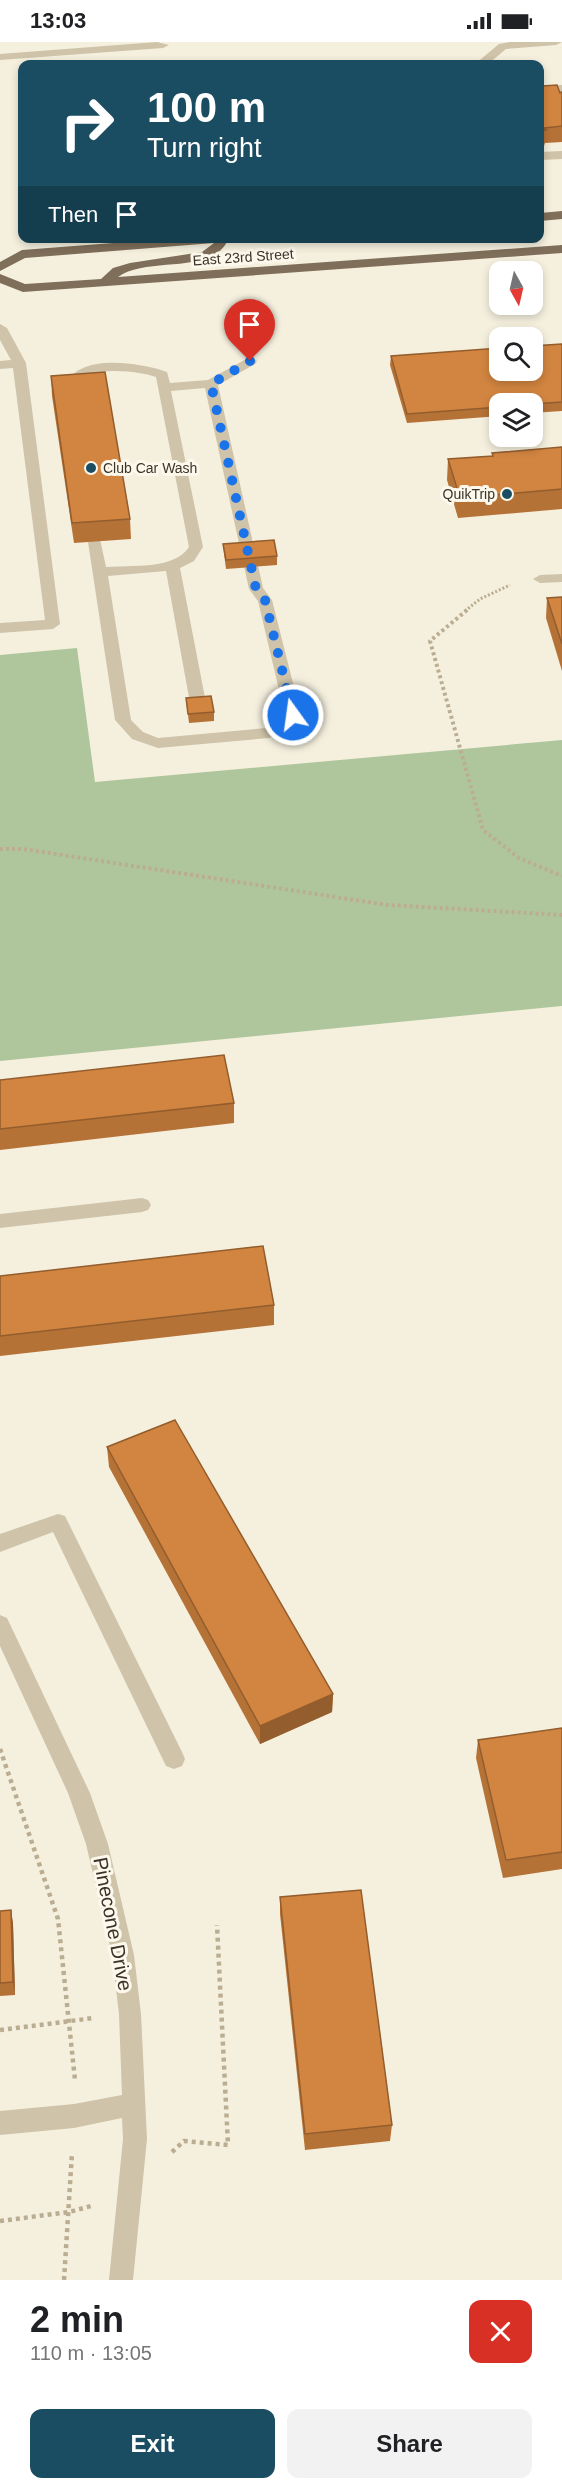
<!DOCTYPE html>
<html lang="en">
<head>
<meta charset="utf-8">
<style>
	:root { --surface:#fff; --page:#f2f2f2; --text:#202124; --muted:#757577; --accent:#1a4d62 }
	body { margin:0; font-family:Helvetica,sans-serif; background:var(--page); color:var(--text); height:100vh; display:flex; flex-direction:column; font-size:22px; white-space:nowrap }
	* { box-sizing:border-box; margin:0 }
	p { font-size:20px; color:var(--muted) }
	.icon { flex:none; width:33px; height:33px; fill:none; stroke:currentColor; stroke-width:2; stroke-linecap:round; stroke-linejoin:round }
	.map { position:relative; height:2238px; overflow:hidden }
	.panel { display:flex; flex-direction:column; background:var(--surface); flex:1 }
	.panel>* { flex:none }
	.banner { position:absolute; left:18px; top:18px; width:526px; height:183px; border-radius:12px; box-shadow:0 3px 9px #0003; background:#1a4d62; color:#fff; overflow:hidden }
	.needle { width:39px; rotate:172deg }
	.tools { position:absolute; left:489px; top:219px; display:grid; gap:12px }
	.tools a { display:grid; place-items:center; width:54px; height:54px; border-radius:12px; background:var(--surface); box-shadow:0 3px 9px #0003; font-size:30px }
	.pin { position:absolute; display:grid; place-items:center; width:51px; height:51px; color:#fff; margin:-62px -26px; border-radius:50% 50% 50% 0; rotate:-45deg; box-shadow:0 0 6px #0007 }
	.pin .icon { rotate:45deg }
	.me { position:absolute; width:66px; margin:-33px; rotate:346deg; stroke-linejoin:round; filter:drop-shadow(0 0 4px #0008) }
	.turn { display:flex; align-items:center; gap:21px; height:126px; padding:0 30px; font-size:27px }
	.turn .icon { width:78px; height:78px; stroke-width:2.5 }
	.turn b { display:block; font-size:42px; line-height:51px }
	.then { display:flex; align-items:center; height:57px; padding:0 30px; background:#0003; gap:12px; font-size:22px }
	.round { display:grid; place-items:center; flex:none; width:63px; height:63px; border-radius:12px; background:var(--page) }
	.headline { display:flex; align-items:center; justify-content:space-between; height:102px; padding:0 30px }
	h1 { font-size:36px; font-weight:700; line-height:45px }
	.action { display:flex; gap:12px; margin-top:auto; padding:12px 30px }
	.action a { flex:1; height:69px; border-radius:12px; background:var(--accent); color:#fff; font-size:24px; font-weight:700; line-height:69px; text-align:center }
	.action a+a { background:var(--page); color:var(--text) }
	.status { display:flex; justify-content:space-between; align-items:center; height:42px; padding:0 30px; background:var(--surface); direction:ltr }
	.status svg { height:16px; fill:currentColor }
	.map>svg:first-child { display:block }
	.green { fill:#afc69c }
	.lines { fill:none; stroke-linecap:round; stroke-linejoin:round }
	.path-far2 { stroke:#bbad92; stroke-width:3; stroke-dasharray:2 2; stroke-linecap:butt }
	.path-far1 { stroke:#bbad92; stroke-width:4; stroke-dasharray:3 3; stroke-linecap:butt }
	.path { stroke:#bbad92; stroke-width:4.5; stroke-dasharray:4 4; stroke-linecap:butt }
	.minor { fill:#cfc3a9; fill-rule:evenodd }
	.major { fill:#7f6e59; fill-rule:evenodd }
	.wall { fill:#b57237 }
	.shaded-wall { fill:#935d2d }
	.building { fill:#d28540; stroke:#935d2d; stroke-width:1.5 }
	.route { stroke:#1a73e8; stroke-width:10; stroke-dasharray:0 18 }
	.poi-dot { fill:#1a4d62; stroke:#fcf8ec; stroke-width:2 }
	.labels { text-anchor:middle; stroke-width:6; stroke-linejoin:round; paint-order:stroke }
	.far-street-label { font-size:14px; fill:#3b3329; stroke:#fcf8ec }
	.far-poi-label { font-size:14px; fill:#3b3329; stroke:#fcf8ec; text-anchor:start }
	.near-street-label { font-size:20px; fill:#3b3329; stroke:#fcf8ec }
</style>
</head>
<body>
<div class="status"><b>13:03</b><svg viewBox="0 0 49 12"><path d="M0 12V9h3v3zM5 12V6h3v6zM10 12V3h3v9zM15 12V0h3v12zM26 1h20v11H26zM47 4h2v5h-2z"/></svg></div>
<div class="map">
<svg width="562" height="2238" viewBox="0 0 562 2238">
	<rect width="100%" height="100%" fill="#f5f0de"/>
	<polygon class="green" points="77,606 95,740 562,698 562,964 0,1019 0,613"/>
	<g class="lines">
		<polyline class="path-far2" points="465,569 480,557 510,543"/>
		<g class="path-far1">
			<polyline points="467,568 430,599 483,788 519,816 562,834"/>
			<polyline points="0,807 23,807 388,863 562,873"/>
		</g>
		<g class="path">
			<polyline points="0,1707 58,1877 75,2038"/>
			<polyline points="0,1988 94,1976"/>
			<polyline points="172,2110 184,2099 228,2103 217,1883"/>
			<polyline points="0,2179 69,2170 91,2164"/>
			<polyline points="64,2238 72,2111"/>
		</g>
		<g class="minor">
			<polygon points="157,0 169,3 163,6 0,18 0,12"/>
			<polygon points="510,0 562,0 556,3 506,7 488,22 475,22 499,2"/>
			<polygon points="562,43 562,51 540,52 540,44"/>
			<polygon points="562,109 562,117 540,118 540,110"/>
			<polygon points="0,282 7,286 26,321 60,582 53,587 0,591 0,581 45,578 13,326 0,327 0,319 11,318 0,298"/>
			<path d="M250 315 257 319 255 322 218 343 263 546 272 558 301 673 292 687 269 696 158 706 132 697 115 678 88 500 95 496 100 497 106 525C131 523 174 528 189 505L156 335C140 329 89 323 79 341 77 344 77 350 75 354L70 355 63 351C70 309 138 320 167 330L170 341 208 338ZM205 346 249 547 258 559 285 673 281 680 266 686 158 696 143 690 131 678 108 534 166 529 190 661 198 666 203 664 206 661 180 526 194 519 203 505 171 349Z"/>
			<polygon points="562,532 562,540 540,541 533,537 540,533"/>
			<polygon points="142,1156 148,1158 151,1163 148,1168 142,1170 0,1186 0,1172"/>
			<polygon points="58,1472 65,1474 182,1710 185,1717 182,1724 174,1727 166,1724 53,1490 0,1510 0,1492"/>
			<polygon points="0,1573 7,1576 90,1751 108,1802 134,1913 141,1972 147,2097 133,2238 109,2238 123,2097 122,2076 74,2086 0,2093 0,2069 74,2062 122,2053 119,1972 112,1913 86,1802 68,1751 0,1604"/>
		</g>
		<g class="major">
			<polygon points="562,169 562,177 540,179 540,171"/>
			<path d="M178 196H242L227 200C209 233 147 214 118 235L562 203V211L23 250 0 241V232L25 242 101 237 113 226 130 221 202 210 214 201 25 216 0 229V220L22 208Z"/>
		</g>
	</g>
	<g class="wall">
		<polygon points="540,39 542,44 562,50 562,100 545,101 544,104 540,104"/>
		<polygon points="562,302 562,369 532,371 532,362 500,362 500,374 407,381 390,323 391,314"/>
		<polygon points="51,334 130,477 131,497 74,501 52,354"/>
		<polygon points="562,405 562,467 458,476 447,438 448,417 492,414 492,411"/>
		<polygon points="223,502 277,514 277,523 226,527 224,512"/>
		<polygon points="562,555 562,629 546,576 547,556"/>
		<polygon points="186,656 214,670 214,679 189,681"/>
		<polygon points="0,1038 234,1061 234,1081 0,1108"/>
		<polygon points="0,1234 274,1263 274,1283 0,1314"/>
		<polygon points="107,1405 333,1652 332,1670 260,1702 109,1425"/>
		<polygon points="562,1686 562,1827 503,1836 476,1716 478,1698"/>
		<polygon points="280,1855 392,2083 390,2099 305,2108 280,1872"/>
		<polygon points="11,1868 13,1882 15,1953 0,1954 0,1869"/>
	</g>
	<g class="shaded-wall">
		<polygon points="333,1652 332,1670 260,1702 260,1684"/>
		<polygon points="11,1868 13,1882 15,1953 13,1940"/>
	</g>
	<g class="building">
		<polygon points="540,39 542,44 557,43 560,51 562,50 562,84 544,86 546,88 540,89"/>
		<polygon points="562,302 562,360 532,362 500,362 500,365 407,372 391,314 500,306 500,328 532,328 532,304"/>
		<polygon points="105,330 130,477 72,481 51,334"/>
		<polygon points="562,405 562,447 460,456 448,417 493,414 492,411"/>
		<polygon points="274,498 277,514 226,518 223,502"/>
		<polygon points="562,555 562,602 547,556"/>
		<polygon points="211,654 214,670 188,672 186,656"/>
		<polygon points="224,1013 234,1061 0,1087 0,1038"/>
		<polygon points="263,1204 274,1263 0,1294 0,1234"/>
		<polygon points="175,1378 333,1652 260,1684 107,1405"/>
		<polygon points="562,1686 562,1810 506,1818 478,1698"/>
		<polygon points="361,1848 392,2083 305,2092 280,1855"/>
		<polygon points="11,1868 13,1940 0,1941 0,1869"/>
	</g>
	<g class="lines">
		<polyline class="route" points="250,319 211,342 256,547 265,558 293,673"/>
	</g>
	<g class="poi-dot">
		<circle cx="91" cy="426" r="6"/>
		<circle cx="507" cy="452" r="6"/>
	</g>
	<g class="labels">
		<g class="far-street-label">
			<text transform="translate(243 215) rotate(-4)" y="5">East 23rd Street</text>
		</g>
		<g class="far-poi-label">
			<text x="103" y="431">Club Car Wash</text>
			<text x="495" y="457" text-anchor="end">QuikTrip</text>
		</g>
		<g class="near-street-label">
			<text transform="translate(113 1882) rotate(79)" y="7">Pinecone Drive</text>
		</g>
	</g>
</svg>
<div class="tools">
<a><svg class="needle" viewBox="-14 -14 28 28"><path d="M0-13l5 13h-10z" fill="#e53935"/><path d="M0 13l5-13h-10z" fill="#757577"/></svg></a>
<a><svg class="icon" aria-label="search" viewBox="0 0 24 24"><circle cx="10" cy="10" r="6"/><path d="M15 15l6 6"/></svg></a>
<a><svg class="icon" aria-label="layers" viewBox="0 0 24 24"><path d="M12 4l9 5-9 5-9-5zM3 14l9 5 9-5"/></svg></a>
</div>
<div class="pin" style="left:250px;top:319px;background:#d93025"><svg class="icon" aria-label="arrive" viewBox="0 0 24 24"><path d="M6 21V4h12l-3 4 3 4H6"/></svg></div>
<svg class="me" style="left:293px;top:673px" viewBox="-20 -20 40 40"><circle r="17" fill="#1a73e8" stroke="#fff" stroke-width="3"/><path d="M0-11L8 9 0 5-8 9z" fill="#fff"/></svg>
<div class="banner">
<div class="turn"><svg class="icon" aria-label="right" viewBox="0 0 24 24"><path d="M7 20v-9h11M14 6l5 5-5 5"/></svg><div><b>100 m</b>Turn right</div></div>
<div class="then">Then<svg class="icon" aria-label="arrive" viewBox="0 0 24 24"><path d="M6 21V4h12l-3 4 3 4H6"/></svg></div>
</div>
</div>
<section class="panel">
<div class="headline"><div><h1>2 min</h1><p>110 m · 13:05</p></div><a class="round" style="background:#d93025;color:#fff"><svg class="icon" aria-label="close" viewBox="0 0 24 24"><path d="M6 6l12 12M18 6L6 18"/></svg></a></div>
<div class="action"><a>Exit</a><a>Share</a></div>
</section>
</body>
</html>
